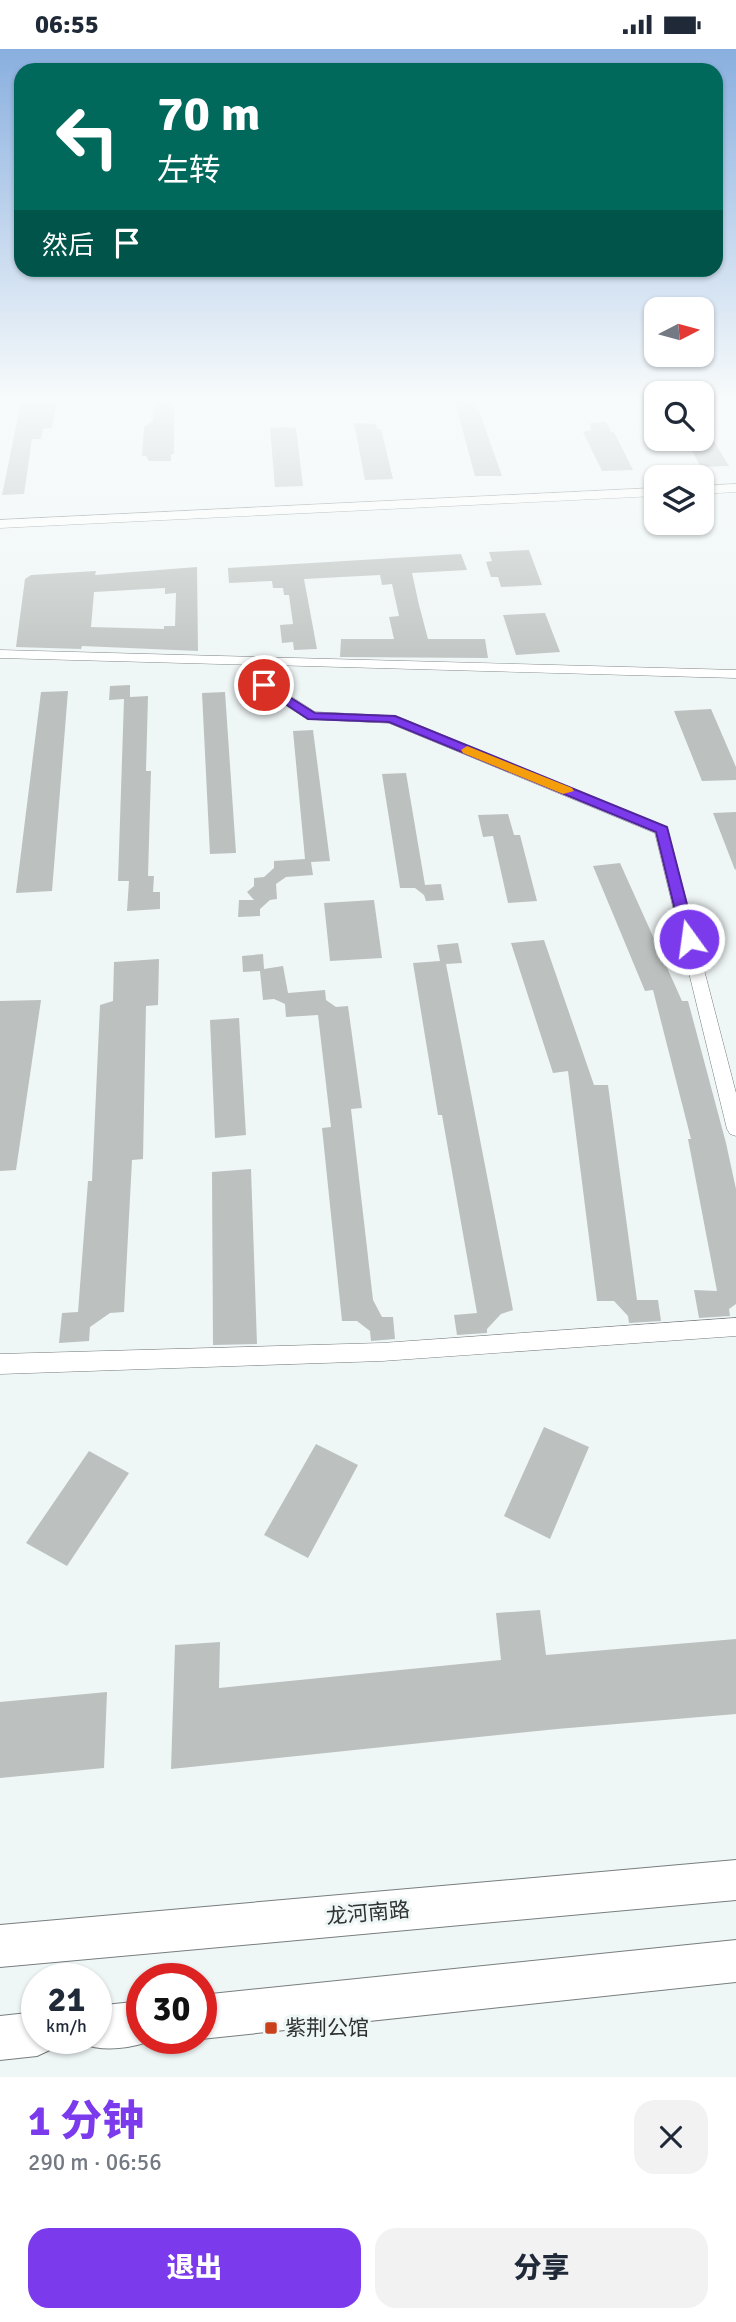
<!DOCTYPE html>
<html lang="zh">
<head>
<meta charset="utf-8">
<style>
	:root { --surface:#fff; --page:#f2f2f3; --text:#1f2937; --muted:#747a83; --accent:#7c3aed }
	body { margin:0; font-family:Signika,"Noto Sans SC",sans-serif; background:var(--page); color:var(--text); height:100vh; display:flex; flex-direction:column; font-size:26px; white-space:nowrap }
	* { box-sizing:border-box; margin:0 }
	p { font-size:23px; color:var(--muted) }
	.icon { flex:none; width:38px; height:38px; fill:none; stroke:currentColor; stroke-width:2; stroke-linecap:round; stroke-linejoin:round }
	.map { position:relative; height:2028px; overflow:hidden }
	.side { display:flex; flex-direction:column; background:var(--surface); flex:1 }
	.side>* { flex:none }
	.banner { position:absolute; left:14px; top:14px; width:709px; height:214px; border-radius:21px; box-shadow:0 2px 5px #0004; background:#00695c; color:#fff; overflow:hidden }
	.needle { width:46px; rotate:84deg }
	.tools { position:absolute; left:644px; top:248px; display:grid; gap:14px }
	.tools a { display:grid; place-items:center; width:70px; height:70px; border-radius:14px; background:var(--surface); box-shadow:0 2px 5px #0004; font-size:35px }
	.speed { position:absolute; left:21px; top:1914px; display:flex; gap:14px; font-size:35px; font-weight:700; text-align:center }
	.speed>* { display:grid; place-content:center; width:91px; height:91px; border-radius:50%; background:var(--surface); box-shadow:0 2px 5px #0004; line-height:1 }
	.speed small { font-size:18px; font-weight:400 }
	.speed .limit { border:10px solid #d22; background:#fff; color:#111 }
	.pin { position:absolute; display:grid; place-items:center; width:60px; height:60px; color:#fff; margin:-30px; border:4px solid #fff; border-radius:50%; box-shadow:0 2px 7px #0007 }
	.me { position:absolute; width:77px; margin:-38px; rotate:346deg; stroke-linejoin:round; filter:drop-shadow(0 0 5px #0008) }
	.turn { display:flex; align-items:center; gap:24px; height:147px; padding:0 28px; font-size:32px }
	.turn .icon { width:91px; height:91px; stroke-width:2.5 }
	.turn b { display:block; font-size:49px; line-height:60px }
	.then { display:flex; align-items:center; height:66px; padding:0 28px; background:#0003; gap:14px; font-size:26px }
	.round { display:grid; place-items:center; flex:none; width:74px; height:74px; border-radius:21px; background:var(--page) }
	.head { display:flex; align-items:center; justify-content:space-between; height:119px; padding:0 28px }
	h1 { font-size:42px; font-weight:800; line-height:52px; color:var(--accent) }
	.primary-button { display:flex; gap:14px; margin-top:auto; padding:14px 28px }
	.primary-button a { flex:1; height:80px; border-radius:21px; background:var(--accent); color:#fff; font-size:28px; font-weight:800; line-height:80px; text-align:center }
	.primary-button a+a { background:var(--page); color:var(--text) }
	.status { display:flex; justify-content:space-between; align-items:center; height:49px; padding:0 35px; background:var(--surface); direction:ltr }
	.status svg { height:19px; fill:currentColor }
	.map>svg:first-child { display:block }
	.building { fill:#bcc1bf; fill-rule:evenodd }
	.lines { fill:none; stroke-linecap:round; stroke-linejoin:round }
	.minor-casing { stroke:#787d7e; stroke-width:1 }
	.tertiary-casing { stroke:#787d7e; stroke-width:1 }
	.secondary-casing { stroke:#787d7e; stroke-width:2 }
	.minor { fill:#fff; fill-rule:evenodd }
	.tertiary { fill:#fff; fill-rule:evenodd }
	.secondary { fill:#fff; fill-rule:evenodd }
	.route { fill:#7c3aed; stroke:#51269a; stroke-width:2 }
	.slow { fill:#f59e0b }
	.poi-dot { fill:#c9401a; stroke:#eff6f6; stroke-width:2.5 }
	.labels { text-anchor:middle; stroke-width:6; stroke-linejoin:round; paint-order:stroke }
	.near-street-label { font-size:21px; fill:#2f3232; stroke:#eff6f6 }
	.near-poi-label { font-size:21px; fill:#2f3232; stroke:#eff6f6; text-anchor:start }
</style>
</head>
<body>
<div class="status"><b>06:55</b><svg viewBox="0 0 49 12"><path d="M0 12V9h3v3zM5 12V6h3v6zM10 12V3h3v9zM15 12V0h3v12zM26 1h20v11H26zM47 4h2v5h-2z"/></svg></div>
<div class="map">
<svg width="736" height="2028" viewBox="0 0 736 2028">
	<rect width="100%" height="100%" fill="#eff6f6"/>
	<g class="building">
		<polygon points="21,353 57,353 52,379 43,380 41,390 32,390 24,445 2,446"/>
		<polygon points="154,353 174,353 174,405 171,405 171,412 149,412 146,407 142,407 144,378 153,372"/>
		<polygon points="455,353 476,353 502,427 475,427"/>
		<polygon points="606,373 611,383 614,383 633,421 602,422 583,383 591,381 590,374"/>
		<polygon points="702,373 729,417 701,418 685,390 702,390"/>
		<polygon points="354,374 376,375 377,380 381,380 393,430 365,431"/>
		<polygon points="285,378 296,379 303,437 275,438 270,379"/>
		<polygon points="529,501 542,536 501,538 498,528 491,528 486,513 492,512 489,503"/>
		<polygon points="461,505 467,521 412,524 419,556 428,590 485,590 488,609 340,608 341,590 394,590 389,568 399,567 392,535 382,536 380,526 304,530 317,600 294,601 293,593 282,594 280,576 293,575 289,546 284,546 283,539 273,539 272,532 229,534 228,519"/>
		<path d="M197 518 198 602 82 597 81 600 16 598 25 530 31 526 96 522 95 526ZM165 539V545L176 544 175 577H164V580L91 578 94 543Z"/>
		<polygon points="545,564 560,603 516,606 503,566"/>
		<polygon points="130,636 130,648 148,647 146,722 151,722 148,827 154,827 153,843 160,843 160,860 127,862 129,832 118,832 124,650 109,651 110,637"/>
		<polygon points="68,642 52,842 16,844 41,643"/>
		<polygon points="225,643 236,804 210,805 202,644"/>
		<polygon points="711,660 736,718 736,731 702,732 674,662"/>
		<polygon points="313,681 330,812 311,813 313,826 286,828 276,835 277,850 270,851 260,860 260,867 238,868 239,851 254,851 247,843 254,837 254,829 264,828 274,819 274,812 305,810 293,682"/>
		<polygon points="406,724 425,836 441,835 444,851 426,852 424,846 415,839 400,839 382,725"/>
		<polygon points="736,763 736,820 735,821 713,764"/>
		<polygon points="508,765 514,786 520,786 537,852 508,854 493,787 483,788 478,766"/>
		<polygon points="620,814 682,952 688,952 726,1094 736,1140 736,1255 729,1260 730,1267 699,1269 694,1241 717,1242 688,1090 691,1090 653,941 645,942 593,817"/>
		<polygon points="374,851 382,909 330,912 324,854"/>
		<polygon points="544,891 594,1036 608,1036 637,1251 658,1251 661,1272 629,1274 628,1267 614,1252 597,1252 568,1022 553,1024 511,894"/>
		<polygon points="458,894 462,914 446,915 513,1261 501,1265 487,1280 487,1284 457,1286 454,1266 477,1264 442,1066 438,1066 413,914 440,912 437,896"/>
		<polygon points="263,905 264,920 283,917 288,944 325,941 326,951 336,958 348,957 362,1059 351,1060 373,1251 382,1268 393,1268 395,1290 371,1292 370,1282 357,1272 342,1272 322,1079 331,1078 318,966 286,968 285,955 274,950 263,951 260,922 243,923 242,907"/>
		<polygon points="159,910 158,956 146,957 143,1110 132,1111 124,1263 110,1264 90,1278 89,1292 59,1294 62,1264 78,1263 88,1132 92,1132 100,956 113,952 114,913"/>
		<polygon points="41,951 16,1121 0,1122 0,952"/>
		<polygon points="239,969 246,1086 215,1089 210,971"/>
		<polygon points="251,1120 257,1295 213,1296 212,1123"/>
		<polygon points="544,1378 589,1398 550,1490 504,1467"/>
		<polygon points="316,1395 358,1416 308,1509 264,1486"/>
		<polygon points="89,1402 129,1424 67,1517 26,1494"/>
		<polygon points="540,1561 546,1606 736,1590 736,1665 557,1680 171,1720 175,1596 220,1593 219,1639 501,1611 496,1564"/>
		<polygon points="107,1643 104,1719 0,1729 0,1653"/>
	</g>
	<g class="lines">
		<g class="minor-casing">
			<g id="minor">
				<polygon points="0,601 736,621 736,629 270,616 270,634 315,663 396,667 667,778 736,1044 736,1087 730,1085 727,1080 655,784 389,674 307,670 259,639 257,616 0,609"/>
				<polygon points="736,1269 736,1287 382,1312 0,1325 0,1305 382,1294"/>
			</g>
		</g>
		<g class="tertiary-casing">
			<g id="tertiary">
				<polygon points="736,435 736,443 702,445 702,437"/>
				<polygon points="656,439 656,447 0,479 0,471"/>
			</g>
		</g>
		<g class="secondary-casing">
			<g id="secondary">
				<polygon points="736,1811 736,1851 0,1918 0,1876"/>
				<polygon points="736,1891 736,1933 201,1990 201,1946"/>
				<path d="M142 1952V1990H156C133 1999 104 2004 81 1994L79 1990H96V1957Z"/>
				<polygon points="37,1963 37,1990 57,1990 52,2000 37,2007 0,2011 0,1967"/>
			</g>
		</g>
		<use href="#minor" class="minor"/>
		<use href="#tertiary" class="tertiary"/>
		<use href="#secondary" class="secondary"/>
	</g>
	<linearGradient id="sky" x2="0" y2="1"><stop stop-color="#89afdf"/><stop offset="0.55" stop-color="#f8fbfb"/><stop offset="1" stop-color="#f8fbfb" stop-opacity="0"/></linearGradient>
	<rect width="736" height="637" fill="url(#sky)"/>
	<polygon class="route" points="264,632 315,664 395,667 667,778 696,890 694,893 684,893 682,890 656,783 389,673 308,670 260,638 259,636"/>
	<polygon class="slow" points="467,697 572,739 574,742 563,745 463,704 461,701"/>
	<rect class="poi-dot" x="264" y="1972" width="14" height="14" rx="3.5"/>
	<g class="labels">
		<g class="near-street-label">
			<text transform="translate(368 1864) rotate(-5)" y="7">龙河南路</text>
		</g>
		<g class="near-poi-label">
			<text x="285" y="1986">紫荆公馆</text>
		</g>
	</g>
</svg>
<div class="tools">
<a><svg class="needle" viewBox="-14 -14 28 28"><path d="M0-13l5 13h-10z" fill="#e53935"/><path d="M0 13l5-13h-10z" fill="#747a83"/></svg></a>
<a><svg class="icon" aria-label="search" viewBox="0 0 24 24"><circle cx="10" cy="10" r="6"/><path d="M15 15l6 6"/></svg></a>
<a><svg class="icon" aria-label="layers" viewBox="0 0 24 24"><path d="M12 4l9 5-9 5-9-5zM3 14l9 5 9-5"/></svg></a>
</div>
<div class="speed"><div>21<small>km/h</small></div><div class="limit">30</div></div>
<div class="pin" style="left:264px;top:636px;background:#d93025"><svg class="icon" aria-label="arrive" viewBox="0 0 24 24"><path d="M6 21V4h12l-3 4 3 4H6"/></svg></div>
<svg class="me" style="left:689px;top:890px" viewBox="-20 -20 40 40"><circle r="17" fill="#7c3aed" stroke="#fff" stroke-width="3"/><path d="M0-11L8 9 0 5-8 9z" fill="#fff"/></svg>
<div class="banner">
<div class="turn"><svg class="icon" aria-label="left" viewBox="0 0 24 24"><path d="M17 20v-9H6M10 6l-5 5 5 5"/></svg><div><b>70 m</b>左转</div></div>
<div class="then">然后<svg class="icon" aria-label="arrive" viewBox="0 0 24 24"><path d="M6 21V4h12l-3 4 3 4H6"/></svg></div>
</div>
</div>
<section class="side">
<div class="head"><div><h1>1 分钟</h1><p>290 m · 06:56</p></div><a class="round"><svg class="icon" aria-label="close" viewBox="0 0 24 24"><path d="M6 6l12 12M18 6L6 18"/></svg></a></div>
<div class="primary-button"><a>退出</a><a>分享</a></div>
</section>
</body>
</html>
